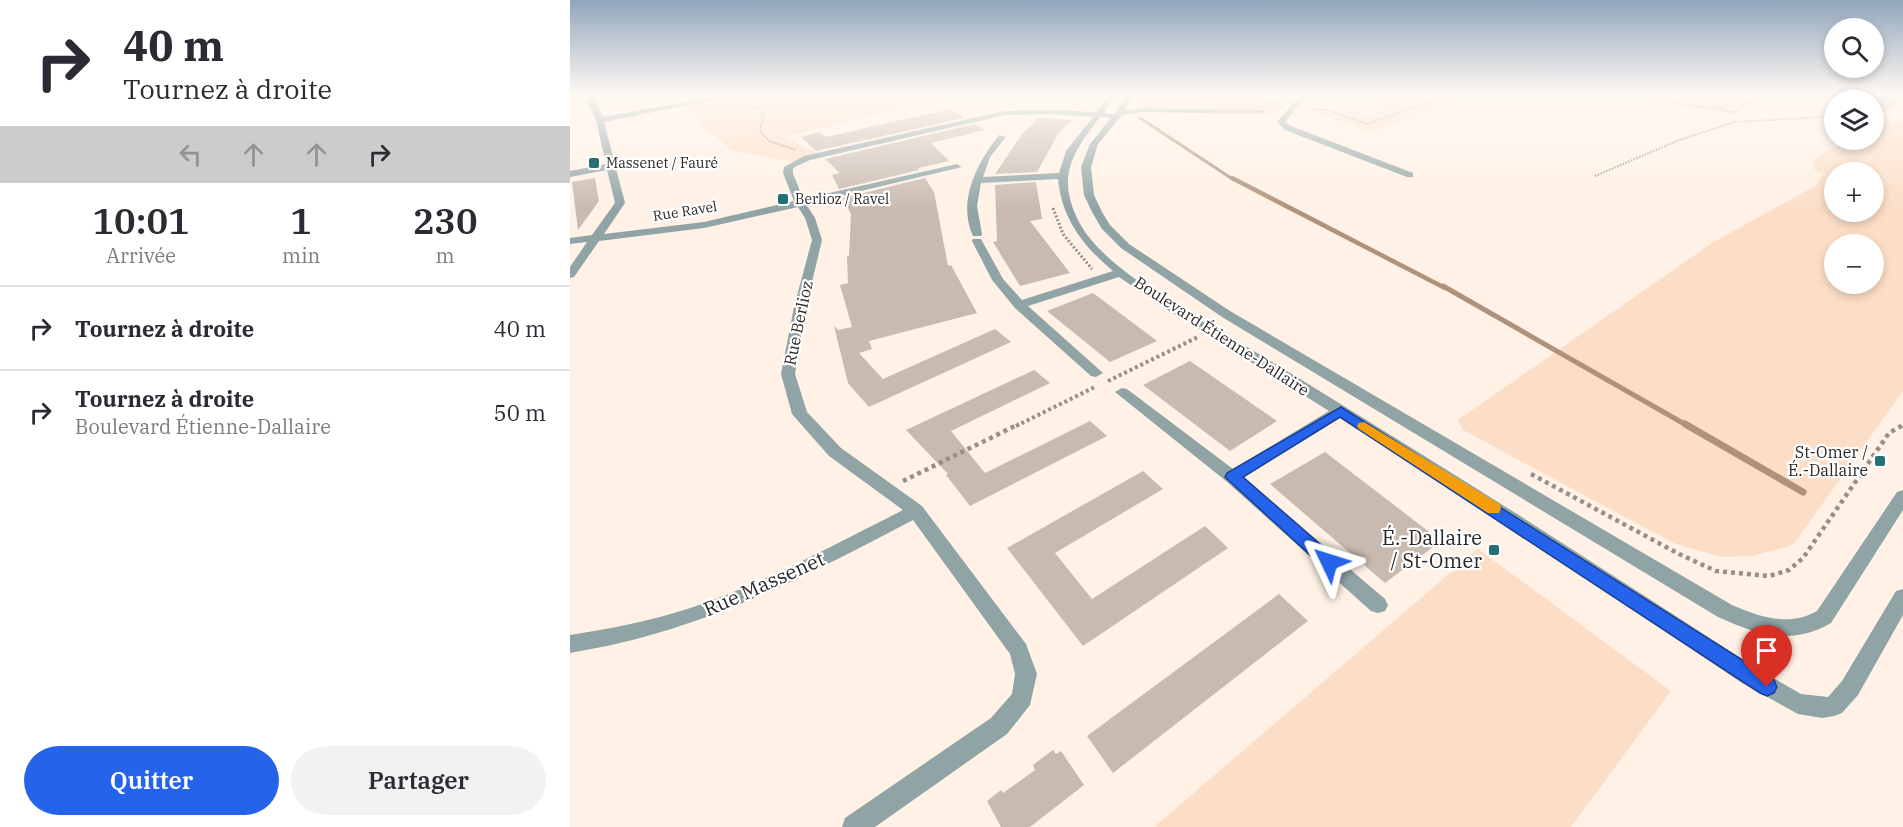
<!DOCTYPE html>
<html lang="fr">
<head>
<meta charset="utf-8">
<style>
	:root { --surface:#fff; --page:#f2f2f3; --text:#2b2b33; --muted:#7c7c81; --line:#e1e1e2; --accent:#2563eb }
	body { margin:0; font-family:"IBM Plex Serif",serif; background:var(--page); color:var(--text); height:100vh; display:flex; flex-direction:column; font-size:22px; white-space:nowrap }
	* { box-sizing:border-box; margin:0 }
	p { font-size:20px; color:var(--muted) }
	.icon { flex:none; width:33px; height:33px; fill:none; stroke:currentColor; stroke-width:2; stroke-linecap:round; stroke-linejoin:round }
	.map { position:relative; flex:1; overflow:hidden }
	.side { display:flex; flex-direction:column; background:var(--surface); width:570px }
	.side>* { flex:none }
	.banner { background:#fff; color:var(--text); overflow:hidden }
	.controls { position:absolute; left:1254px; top:18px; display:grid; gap:12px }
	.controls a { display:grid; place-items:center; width:60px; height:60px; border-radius:50%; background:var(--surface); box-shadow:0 3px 9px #0003; font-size:30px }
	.pin { position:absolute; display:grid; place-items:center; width:51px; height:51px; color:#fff; margin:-62px -26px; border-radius:50% 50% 50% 0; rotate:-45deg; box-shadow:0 0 6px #0007 }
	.pin .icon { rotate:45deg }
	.me { position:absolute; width:66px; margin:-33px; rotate:311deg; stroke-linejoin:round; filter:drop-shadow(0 0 4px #0008) }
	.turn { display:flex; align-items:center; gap:21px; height:126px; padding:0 24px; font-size:27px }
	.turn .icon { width:78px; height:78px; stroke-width:2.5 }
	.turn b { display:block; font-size:42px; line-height:51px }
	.lanes { display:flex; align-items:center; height:57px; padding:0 24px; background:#0003; justify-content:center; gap:30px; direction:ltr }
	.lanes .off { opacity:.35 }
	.eta { display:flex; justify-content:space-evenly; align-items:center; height:102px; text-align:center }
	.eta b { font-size:36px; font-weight:600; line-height:42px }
	.button { display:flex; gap:12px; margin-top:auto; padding:12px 24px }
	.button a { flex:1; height:69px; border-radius:36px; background:var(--accent); color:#fff; font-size:24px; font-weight:600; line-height:69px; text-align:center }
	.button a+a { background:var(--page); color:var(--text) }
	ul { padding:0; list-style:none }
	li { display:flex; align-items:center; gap:18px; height:84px; padding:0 24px; border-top:2px solid var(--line) }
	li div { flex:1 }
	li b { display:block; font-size:22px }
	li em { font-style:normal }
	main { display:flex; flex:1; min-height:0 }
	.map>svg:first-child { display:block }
	.green { fill:#fcdec6; fill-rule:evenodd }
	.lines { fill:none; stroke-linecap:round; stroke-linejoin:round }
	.stream-far3 { stroke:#af927b; stroke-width:3 }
	.stream-far2 { stroke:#af927b; stroke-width:4.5 }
	.stream-far1 { stroke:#af927b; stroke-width:5 }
	.stream { stroke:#af927b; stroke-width:7 }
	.building { fill:#c8baaf }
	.path-far3 { stroke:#988e86; stroke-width:2; stroke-dasharray:1.5 1.5; stroke-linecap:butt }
	.path-far2 { stroke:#988e86; stroke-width:3; stroke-dasharray:2 2; stroke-linecap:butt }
	.path-far1 { stroke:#988e86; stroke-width:4; stroke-dasharray:3 3; stroke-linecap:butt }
	.path { stroke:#988e86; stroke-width:4.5; stroke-dasharray:4 4; stroke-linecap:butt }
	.minor { fill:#90a3a5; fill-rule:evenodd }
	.route { fill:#2563eb; stroke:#184099; stroke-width:1.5 }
	.slow { fill:#f59e0b }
	.poi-dot { fill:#256f77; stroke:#fff; stroke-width:2 }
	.labels { text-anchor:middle; stroke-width:4.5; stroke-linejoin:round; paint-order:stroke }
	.far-poi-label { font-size:14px; fill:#2d2723; stroke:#fff; text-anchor:start }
	.far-street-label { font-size:14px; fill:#2d2723; stroke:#fff }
	.street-label { font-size:16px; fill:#2d2723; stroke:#fff }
	.poi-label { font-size:16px; fill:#2d2723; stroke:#fff; text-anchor:end }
	.near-poi-label { font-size:20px; fill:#2d2723; stroke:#fff; text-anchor:end }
	.near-street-label { font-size:20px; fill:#2d2723; stroke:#fff }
</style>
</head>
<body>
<main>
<section class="side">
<div class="banner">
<div class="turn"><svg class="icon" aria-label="right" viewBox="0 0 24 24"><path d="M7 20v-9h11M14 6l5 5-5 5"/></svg><div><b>40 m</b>Tournez à droite</div></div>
<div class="lanes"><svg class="icon off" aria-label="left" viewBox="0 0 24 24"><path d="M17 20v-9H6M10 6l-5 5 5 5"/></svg><svg class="icon off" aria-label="ahead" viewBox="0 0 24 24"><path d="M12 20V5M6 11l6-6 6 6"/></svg><svg class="icon off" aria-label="ahead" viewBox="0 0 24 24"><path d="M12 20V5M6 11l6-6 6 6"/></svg><svg class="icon" aria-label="right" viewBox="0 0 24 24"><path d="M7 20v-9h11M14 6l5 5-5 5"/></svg></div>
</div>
<div class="eta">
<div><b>10:01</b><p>Arrivée</p></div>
<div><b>1</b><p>min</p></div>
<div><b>230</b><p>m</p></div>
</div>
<ul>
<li><svg class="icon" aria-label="right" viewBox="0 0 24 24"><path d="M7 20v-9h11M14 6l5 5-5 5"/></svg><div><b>Tournez à droite</b></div><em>40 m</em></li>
<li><svg class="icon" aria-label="right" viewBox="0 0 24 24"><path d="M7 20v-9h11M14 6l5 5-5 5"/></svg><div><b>Tournez à droite</b><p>Boulevard Étienne-Dallaire</p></div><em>50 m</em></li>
</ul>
<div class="button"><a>Quitter</a><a>Partager</a></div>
</section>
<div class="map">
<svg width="1333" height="827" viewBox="0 0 1333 827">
	<rect width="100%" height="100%" fill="#fff1e5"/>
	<g class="green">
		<polygon points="171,94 349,94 371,103 284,120 214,137 249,154 225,162 161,150 111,105"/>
		<polygon points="815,94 836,94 889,101 800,132 754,116 742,114 747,108 805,114"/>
		<polygon points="1049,94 1154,94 1194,101 1164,116"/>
		<polygon points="575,100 707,103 717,103 707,115 568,112"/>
		<path d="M1333 121V391L1223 545 1182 556 1151 557 1103 543 893 430 888 420 1142 243 1245 186 1253 174 1244 169V161C1259 146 1283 140 1304 140V129L1308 125ZM1264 172H1304V212H1264ZM1264 244H1304V284H1264Z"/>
		<polygon points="908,549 1101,691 1001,827 584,827"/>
	</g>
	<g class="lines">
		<polyline class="stream-far3" points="570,118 664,180"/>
		<polyline class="stream-far2" points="662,178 875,288"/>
		<polyline class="stream-far1" points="873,286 1118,426"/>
		<polyline class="stream" points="1115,424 1233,492"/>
	</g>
	<g class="building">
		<polygon points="1315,94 1333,94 1333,100 1314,112 1304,109 1304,101"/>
		<polygon points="380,109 394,118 246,151 231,137 250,132 256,137"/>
		<polygon points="469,118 502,120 488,134 467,172 425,174 452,134"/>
		<polygon points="405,124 414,130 361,143 379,161 348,168 349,170 269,189 262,175 270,173 255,159"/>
		<polygon points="25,178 29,201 8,230 2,182"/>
		<polygon points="355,178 364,192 378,266 381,265 407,313 299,341 302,349 289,353 313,379 425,329 441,342 299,407 278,383 264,326 268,330 282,327 270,285 278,283 277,256 279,256 281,214 273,198"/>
		<polygon points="466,182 472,219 460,221 500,273 450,286 423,242 427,241 425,185"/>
		<polygon points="523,293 587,341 540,362 477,311"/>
		<polygon points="620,361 707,421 660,451 573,385"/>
		<polygon points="464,370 480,383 381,431 415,473 520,421 537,436 400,506 376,475 378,474 336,430"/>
		<polygon points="755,452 871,541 815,583 700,484"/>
		<polygon points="573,471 593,489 485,553 522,599 635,526 658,548 513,646 437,548"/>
		<polygon points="709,594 738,621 543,773 517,736"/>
		<polygon points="483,750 486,754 491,751 514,785 460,827 431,827 417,801 431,790 433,793 465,770 463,765"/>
	</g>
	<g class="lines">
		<g class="path-far3">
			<polyline points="1055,94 1162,112 1169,112 1167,109 1182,101"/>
			<polyline points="1147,94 1182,101"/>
			<polyline points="178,102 179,108 189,108 194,115 190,131 199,141 226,150"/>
			<polyline points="696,102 712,103"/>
			<polyline points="1139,108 1156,106 1159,100 1156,96"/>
			<polyline points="738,109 757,110 797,124 867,100 873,94"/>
			<polyline points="1025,176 1107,141 1164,122 1252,117 1264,110"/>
		</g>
		<polyline class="path-far2" points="483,208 493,234 522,269"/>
		<g class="path-far1">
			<polyline points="538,381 628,337"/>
			<polyline points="446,426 525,387"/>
		</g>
		<g class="path">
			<polyline points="961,474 1109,554 1146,571 1199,576 1219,570 1233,558 1319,433 1333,425"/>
			<polyline points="333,481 449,424"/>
		</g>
		<g class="minor">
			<path d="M16 94H24L33 117 158 94H174L34 122 55 203 34 234 134 222 224 201 213 173 214 167 234 156 435 111 482 110 526 112 539 94H546L534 113 545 114 556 94H564L555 111 571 108 694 110 695 112 691 114 572 112 552 115 528 144 521 167 524 195 532 212 540 225 559 244 660 311 1162 605C1190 617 1219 627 1247 611L1327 492 1333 490V510L1261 623C1221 646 1188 635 1148 617L652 317 551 248 532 229 522 212 514 195 511 167 520 144 541 118 530 117C502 153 486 177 509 222 535 272 629 318 677 347 737 383 796 420 856 457 968 526 1077 598 1188 669L1231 694 1258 697 1272 681 1326 591 1333 589V615L1288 695 1272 713 1264 716 1252 718 1228 714 1172 683 929 520 770 418 673 478 815 599 818 605 815 611 808 613 801 611 656 481 545 392 552 388 557 389 663 469 759 411 601 312 549 277 458 306 533 373 526 377 521 376 445 308 422 280 402 241 403 239H411L433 279 452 300 543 271C513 246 492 219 488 179L411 183 407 206 412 234 411 236H403C387 201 407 163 429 135L436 137 420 157 413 177 489 173 496 151 523 117 482 114 435 115 240 160 223 168V173L233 199 387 164 392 167 236 204 245 218 252 240 236 307 225 374 237 412 271 448 352 506 456 644 467 674 460 705 437 734 305 827H272L275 818 421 718 442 694 445 674 440 654 343 520C228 580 130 632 0 653V635C30 630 60 625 90 617 175 594 254 550 333 510L259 456 222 414 211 374 224 307 242 240 235 218 228 207 134 228 29 241 4 277 0 278V267L17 242 0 244V238L22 235 45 203 37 170 0 177V171L36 164 26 120 17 102Z"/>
			<polygon points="731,94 738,94 715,122 721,126 843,173 843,177 837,177 715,130 707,122"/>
			<polygon points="1286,94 1294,94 1286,100 1279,100"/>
		</g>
	</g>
	<linearGradient id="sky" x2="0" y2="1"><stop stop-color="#91a6bc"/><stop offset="0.45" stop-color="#fff9f3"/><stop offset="1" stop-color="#fff9f3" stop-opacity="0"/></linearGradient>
	<rect width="1333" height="210" fill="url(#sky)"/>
	<polygon class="route" points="771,407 1204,680 1207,687 1204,693 1197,696 1190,693 770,417 673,477 765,557 768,562 765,567 759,569 753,567 655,477 657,473"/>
	<polygon class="slow" points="794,422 929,504 931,508 929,513 918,513 789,429 787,426 789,423"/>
	<g class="poi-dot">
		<rect x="18" y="157" width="12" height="12" rx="3"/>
		<rect x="207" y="193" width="12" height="12" rx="3"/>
		<rect x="1304" y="455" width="12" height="12" rx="3"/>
		<rect x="918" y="544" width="12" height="12" rx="3"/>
	</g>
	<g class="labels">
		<g class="far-poi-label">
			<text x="36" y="168">Massenet / Fauré</text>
			<text x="225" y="204">Berlioz / Ravel</text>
		</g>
		<g class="far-street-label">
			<text transform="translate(115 211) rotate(-9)" y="5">Rue Ravel</text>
		</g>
		<g class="street-label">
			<text transform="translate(228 323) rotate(-78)" y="6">Rue Berlioz</text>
			<text transform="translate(652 336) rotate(33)" y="6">Boulevard Étienne-Dallaire</text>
		</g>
		<g class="poi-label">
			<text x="1298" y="458">St-Omer /<tspan x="1298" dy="18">É.-Dallaire</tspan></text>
		</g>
		<g class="near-poi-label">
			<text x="912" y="545">É.-Dallaire<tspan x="912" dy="23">/ St-Omer</tspan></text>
		</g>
		<g class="near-street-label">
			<text transform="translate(194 584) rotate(-24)" y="7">Rue Massenet</text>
		</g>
	</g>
</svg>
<div class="controls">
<a><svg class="icon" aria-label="search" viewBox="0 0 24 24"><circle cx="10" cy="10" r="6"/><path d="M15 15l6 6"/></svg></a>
<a><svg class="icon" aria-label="layers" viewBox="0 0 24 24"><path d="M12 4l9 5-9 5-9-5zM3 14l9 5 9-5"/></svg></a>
<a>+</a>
<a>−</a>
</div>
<div class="pin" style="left:1197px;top:687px;background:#d93025"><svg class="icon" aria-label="arrive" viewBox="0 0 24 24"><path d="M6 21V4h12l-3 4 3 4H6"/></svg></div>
<svg class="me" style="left:759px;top:562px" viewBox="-20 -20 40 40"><path d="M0-17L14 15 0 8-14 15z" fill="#2563eb" stroke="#fff" stroke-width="4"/></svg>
</div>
</main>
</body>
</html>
